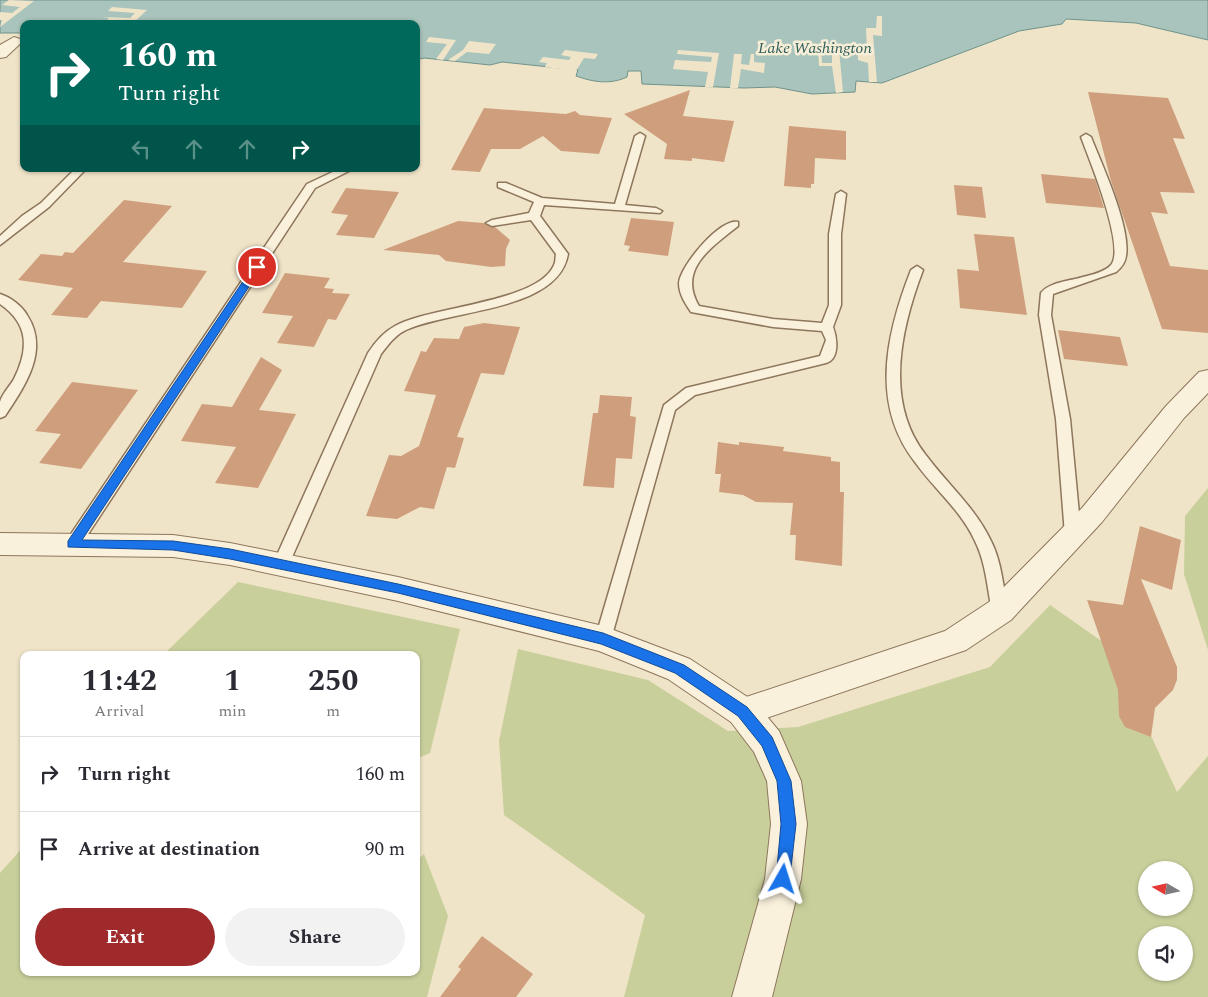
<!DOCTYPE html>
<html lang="en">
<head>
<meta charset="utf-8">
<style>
	:root { --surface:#fff; --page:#f2f2f3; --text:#2b2b33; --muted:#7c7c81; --line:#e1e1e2; --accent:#9e2a2b }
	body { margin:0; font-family:Spectral,serif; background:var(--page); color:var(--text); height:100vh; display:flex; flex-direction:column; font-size:19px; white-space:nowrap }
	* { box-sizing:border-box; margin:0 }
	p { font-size:16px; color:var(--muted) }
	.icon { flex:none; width:28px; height:28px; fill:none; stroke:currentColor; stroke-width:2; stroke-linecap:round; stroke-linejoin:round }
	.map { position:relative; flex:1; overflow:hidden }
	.side { position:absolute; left:20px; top:651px; width:400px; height:325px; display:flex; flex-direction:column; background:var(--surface); border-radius:10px; box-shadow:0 1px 4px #0004 }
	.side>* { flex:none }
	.hud { position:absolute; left:20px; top:20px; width:400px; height:152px; border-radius:10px; box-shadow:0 1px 4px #0004; background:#00695c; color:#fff; overflow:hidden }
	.needle { width:32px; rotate:279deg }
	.buttons { position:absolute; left:1138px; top:861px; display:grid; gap:10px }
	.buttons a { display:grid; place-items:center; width:55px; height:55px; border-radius:50%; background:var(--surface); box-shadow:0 1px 4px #0004; font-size:25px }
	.pin { position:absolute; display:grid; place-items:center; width:42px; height:42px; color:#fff; margin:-21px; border:2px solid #fff; border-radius:50%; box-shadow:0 1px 5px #0007 }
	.me { position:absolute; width:55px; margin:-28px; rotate:6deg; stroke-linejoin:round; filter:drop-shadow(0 0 4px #0008) }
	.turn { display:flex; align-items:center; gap:18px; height:105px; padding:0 15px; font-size:22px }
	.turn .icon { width:65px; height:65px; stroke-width:2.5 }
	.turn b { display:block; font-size:35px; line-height:42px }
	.lanes { display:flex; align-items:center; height:48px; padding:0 15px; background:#0003; justify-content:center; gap:25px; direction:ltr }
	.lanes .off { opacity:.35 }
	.eta { display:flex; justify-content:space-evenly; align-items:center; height:85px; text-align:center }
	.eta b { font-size:30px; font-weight:700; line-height:35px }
	.action { display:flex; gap:10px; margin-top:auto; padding:10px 15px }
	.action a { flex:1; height:58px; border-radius:30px; background:var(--accent); color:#fff; font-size:20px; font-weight:700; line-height:58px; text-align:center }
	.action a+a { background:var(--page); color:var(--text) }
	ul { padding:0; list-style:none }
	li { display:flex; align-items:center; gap:15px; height:75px; padding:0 15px; border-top:1px solid var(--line) }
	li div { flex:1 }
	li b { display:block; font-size:19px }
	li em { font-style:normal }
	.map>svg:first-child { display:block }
	.green { fill:#c9cf9b; fill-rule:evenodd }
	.water { fill:#a9c4bc; stroke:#6f938a }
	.pier { fill:#f0e4c8 }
	.building { fill:#cf9f7d }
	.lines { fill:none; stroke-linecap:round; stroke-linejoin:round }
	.service-casing { stroke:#8d765c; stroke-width:3 }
	.minor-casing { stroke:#8d765c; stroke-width:2 }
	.tertiary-casing { stroke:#8d765c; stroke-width:2 }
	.service { fill:#faf1dc; fill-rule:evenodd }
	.minor { fill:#faf1dc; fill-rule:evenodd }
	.tertiary { fill:#faf1dc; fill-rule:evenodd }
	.route { fill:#1a73e8; stroke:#114b97 }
	.labels { text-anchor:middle; stroke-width:5; stroke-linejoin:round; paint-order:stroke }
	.far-water-label { font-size:16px; font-style:italic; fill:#2f5d5a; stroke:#f7eed8 }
</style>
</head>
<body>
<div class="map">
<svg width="1208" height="997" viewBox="0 0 1208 997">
	<rect width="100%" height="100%" fill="#f0e4c8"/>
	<g class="green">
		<polygon points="1208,488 1208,650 1184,574 1185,516"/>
		<polygon points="238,582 460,629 430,753 416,759 416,655 163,655"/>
		<path d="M1050 605 1110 647 1177 792 1208 756V997H624L645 915 504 815 499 741 518 649 648 680 728 731 798 727 990 667ZM1146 870H1184V908H1146ZM1146 935H1184V972H1146Z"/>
		<polygon points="24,846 24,972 416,972 416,861 424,854 448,916 427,997 0,997 0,873"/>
	</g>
	<path class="water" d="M0 0H1208V40L1136 23 1066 19 1062 24 1019 31 882 83 856 81 855 92 812 94 775 87 744 88 642 84 641 71H628L627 77C610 85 593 82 576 76L578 70 502 62 490 65 424 58 416 60V24H24V33H0Z"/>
	<g class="pier">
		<polygon points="9,0 34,1 0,27 2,20 0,20 0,12 12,13 20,7 2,5"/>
		<polygon points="112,7 147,10 132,24 124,24 106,21 109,18 102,17 130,18 135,13 108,11"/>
		<polygon points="877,16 882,16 882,36 873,35 877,82 869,82 868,63 858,60 858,50 867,51 866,28 876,28"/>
		<polygon points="429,37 456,40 443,60 436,59 447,44 426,42"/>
		<polygon points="469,41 496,44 489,54 467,52 455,61 448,60 463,50"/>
		<polygon points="818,48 821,48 822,63 832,63 832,49 839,49 843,92 836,93 832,66 819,66"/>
		<polygon points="565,50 598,54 595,59 584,58 576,71 545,67 547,63 539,62 543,57 569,60 571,57 561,55"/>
		<polygon points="678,50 719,53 713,87 705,87 708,72 673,69 675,60 711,62 712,57 677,54"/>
		<polygon points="734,54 742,54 741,64 749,65 751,54 754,54 754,62 765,63 764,73 741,69 738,88 730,88"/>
	</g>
	<g class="building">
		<polygon points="690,90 683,116 734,121 724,162 692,158 692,161 664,159 667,144 624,114"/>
		<polygon points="1088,92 1168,98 1185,139 1173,138 1195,193 1160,192 1168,214 1151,212 1170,266 1208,270 1208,333 1162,329 1111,181"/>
		<polygon points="484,108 566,114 575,111 580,115 612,118 599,154 561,151 543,136 520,149 491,149 480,172 451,170"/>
		<polygon points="789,126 846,131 846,160 815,158 814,184 811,184 811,188 784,186"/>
		<polygon points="1041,174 1095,179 1104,208 1046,203"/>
		<polygon points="954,185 982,187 986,218 957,215"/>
		<polygon points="346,188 399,192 374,238 336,235 348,215 331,213"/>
		<polygon points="124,200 172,206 123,262 207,271 182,308 101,301 87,318 51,315 73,288 18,280 41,254 62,256 65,252 73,253"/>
		<polygon points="631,218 674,222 668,256 628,251 630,246 624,245"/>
		<polygon points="458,221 484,223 495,227 510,240 506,249 505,266 491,267 446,261 439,255 383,250"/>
		<polygon points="974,234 1014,237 1027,315 960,308 957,269 979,271"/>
		<polygon points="285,273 330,278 324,288 334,289 332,293 350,294 336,320 328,319 314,347 277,343 293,316 262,313"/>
		<polygon points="484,323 520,327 504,375 481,373 457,437 464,438 455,468 447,467 434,509 420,507 397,519 366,516 389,455 401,456 419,446 436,395 404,391 421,351 426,352 434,338 459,339 464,327"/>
		<polygon points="1058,330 1120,337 1128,366 1064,359"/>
		<polygon points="261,357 282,370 259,410 296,414 258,488 215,483 236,447 181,441 202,404 232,407"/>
		<polygon points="72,382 138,390 81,469 39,463 61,434 35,431"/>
		<polygon points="600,395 632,397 630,416 636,417 632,459 616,458 614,488 583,486 593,413 598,413"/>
		<polygon points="718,442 739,445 739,442 784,447 783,451 831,457 831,461 840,462 840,492 844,492 842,566 795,560 796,535 790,535 793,503 756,502 743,495 719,492 721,474 715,474"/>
		<polygon points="1140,526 1181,540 1172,590 1141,579 1177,667 1177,680 1173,690 1155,708 1151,737 1125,727 1119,716 1118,690 1087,600 1123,605"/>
		<polygon points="482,936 533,974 516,997 440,997 461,969 458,967"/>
	</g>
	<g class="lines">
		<g class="service-casing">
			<g id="service">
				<path d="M640 133 645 136 625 205 656 208 662 211 660 213 544 205 540 216 568 254C558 312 450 309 406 330 395 335 388 345 381 354L289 564 287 568 281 570 275 568 273 564 368 353C375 342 384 332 395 326 430 306 538 303 554 265 556 262 555 258 556 254L531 220 492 226 486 223 492 220 529 213 534 202 498 187V183H506L542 198 615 204 635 136Z"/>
				<path d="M1086 134 1091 137C1102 165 1131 227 1126 256 1125 263 1121 268 1116 272L1053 294 1051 315 1070 419 1081 535 1078 539H1068L1065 535 1056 419 1039 315 1041 293C1049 282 1070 281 1083 277 1091 275 1105 272 1111 265 1126 247 1089 159 1081 137Z"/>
				<polygon points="75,169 86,169 49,207 0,245 0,236 22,216 41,203"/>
				<polygon points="339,169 353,169 315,188 79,548 73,550 67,548 65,544 67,540 307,184"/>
				<path d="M841 191 846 194 841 234V305L833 327C837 337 840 359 826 363L695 395 675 410 611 639 609 644 603 646 597 644 595 639 664 405 686 388 820 356 826 340 822 331 773 327 691 312C685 303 679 294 679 283 680 266 721 217 738 222V226C712 247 677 269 699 306L773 319 822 323 829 305V234L836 194Z"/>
				<path d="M917 266 923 270C901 328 884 401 925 454 947 484 975 507 991 541 1002 563 1003 587 1008 611L1006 616 1000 618 994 616 992 611C987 587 986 563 975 541 961 510 934 489 915 462 870 404 886 334 911 270Z"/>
				<path d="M0 294C10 297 22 306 27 315 50 350 25 386 5 416L0 418C0 413 0 406 0 402 2 394 10 386 14 379 29 349 29 324 0 304Z"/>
			</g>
		</g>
		<g class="minor-casing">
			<g id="minor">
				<polygon points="14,37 20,39 22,42 6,57 0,58 0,45"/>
				<polygon points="1208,370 1208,393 1184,418 1102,522 1011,620 966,650 743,726 731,722 727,712 731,702 945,631 989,602 1082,508 1166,406 1199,372"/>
			</g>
		</g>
		<g class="tertiary-casing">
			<polygon id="tertiary" points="0,533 173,535 230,543 398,577 603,626 690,659 755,702 779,731 801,781 807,824 801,879 772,997 732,997 765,879 771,824 767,781 754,752 731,722 668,679 599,651 398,601 230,565 173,557 0,555"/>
		</g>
		<use href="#service" class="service"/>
		<use href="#minor" class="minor"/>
		<use href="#tertiary" class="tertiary"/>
	</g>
	<polygon class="route" points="254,265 262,267 82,540 173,541 230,549 398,584 603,633 684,665 747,707 772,737 791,781 796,824 789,885 783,887 778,885 776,879 781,824 777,781 762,746 738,716 675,673 601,644 398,593 230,559 173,550 68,547 68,541"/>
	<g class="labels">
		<g class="far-water-label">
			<text x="815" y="53">Lake Washington</text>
		</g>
	</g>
</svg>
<div class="buttons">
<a><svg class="needle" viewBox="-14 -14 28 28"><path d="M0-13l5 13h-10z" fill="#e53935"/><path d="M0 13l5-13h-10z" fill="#7c7c81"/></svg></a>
<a><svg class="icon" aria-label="sound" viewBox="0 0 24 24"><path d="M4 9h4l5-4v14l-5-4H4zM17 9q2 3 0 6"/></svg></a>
</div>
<div class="pin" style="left:257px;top:267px;background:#d93025"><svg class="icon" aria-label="arrive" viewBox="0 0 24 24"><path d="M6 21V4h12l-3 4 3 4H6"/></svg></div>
<svg class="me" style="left:783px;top:879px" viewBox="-20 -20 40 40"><path d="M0-17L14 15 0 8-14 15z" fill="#1a73e8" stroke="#fff" stroke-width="4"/></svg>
<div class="hud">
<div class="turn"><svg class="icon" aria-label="right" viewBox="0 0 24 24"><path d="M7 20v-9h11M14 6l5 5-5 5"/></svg><div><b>160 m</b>Turn right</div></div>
<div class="lanes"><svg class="icon off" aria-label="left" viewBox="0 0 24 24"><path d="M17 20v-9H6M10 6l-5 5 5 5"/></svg><svg class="icon off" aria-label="ahead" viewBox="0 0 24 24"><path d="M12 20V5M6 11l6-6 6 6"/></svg><svg class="icon off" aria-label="ahead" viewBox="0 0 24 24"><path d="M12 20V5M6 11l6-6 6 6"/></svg><svg class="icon" aria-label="right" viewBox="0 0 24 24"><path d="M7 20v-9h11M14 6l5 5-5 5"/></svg></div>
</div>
<section class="side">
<div class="eta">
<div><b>11:42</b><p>Arrival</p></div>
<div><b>1</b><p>min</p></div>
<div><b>250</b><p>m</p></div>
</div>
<ul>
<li><svg class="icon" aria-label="right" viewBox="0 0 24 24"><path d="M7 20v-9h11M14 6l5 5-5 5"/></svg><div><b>Turn right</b></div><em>160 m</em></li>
<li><svg class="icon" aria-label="arrive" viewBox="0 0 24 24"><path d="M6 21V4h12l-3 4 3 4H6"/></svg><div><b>Arrive at destination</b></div><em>90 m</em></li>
</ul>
<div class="action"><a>Exit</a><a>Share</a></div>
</section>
</div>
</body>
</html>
